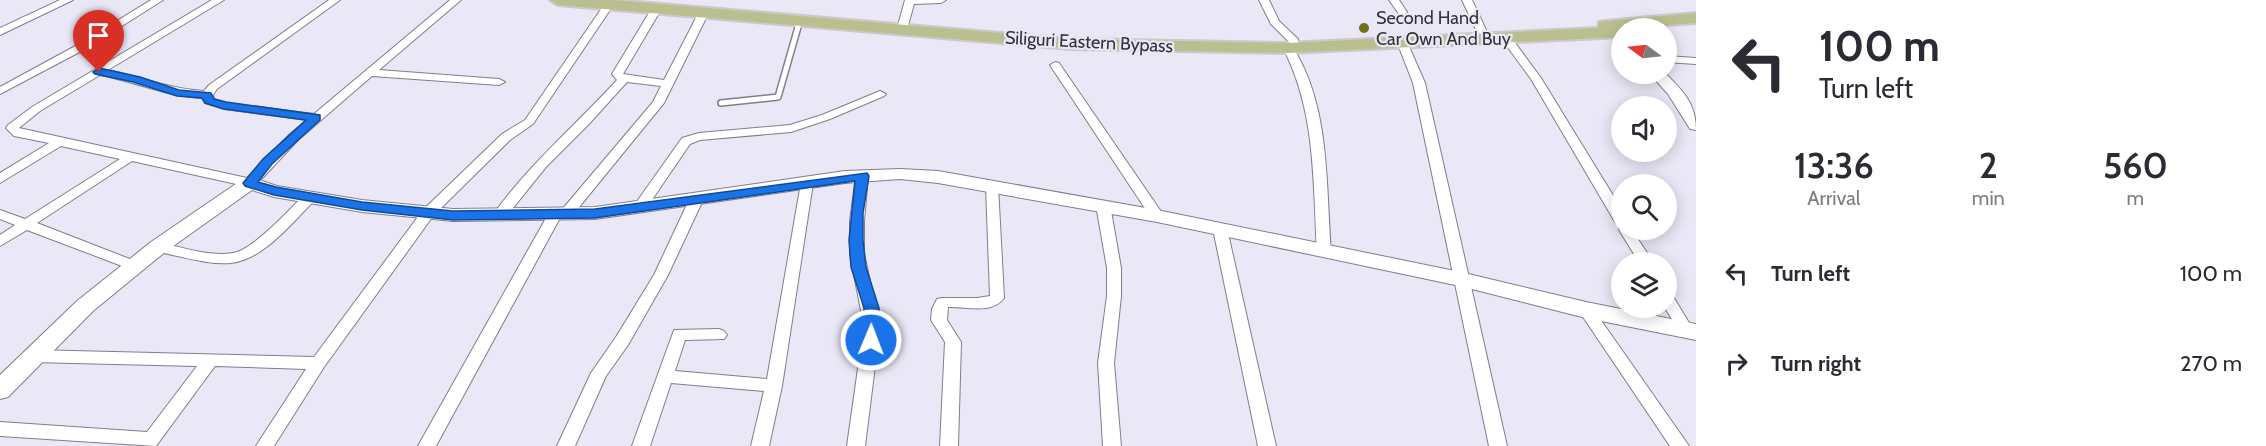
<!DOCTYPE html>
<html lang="en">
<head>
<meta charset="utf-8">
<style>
	:root { --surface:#fff; --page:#f7f7f7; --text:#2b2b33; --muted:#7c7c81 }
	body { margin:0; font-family:Cabin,sans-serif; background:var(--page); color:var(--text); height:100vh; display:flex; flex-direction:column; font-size:22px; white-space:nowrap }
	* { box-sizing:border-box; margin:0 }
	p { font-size:20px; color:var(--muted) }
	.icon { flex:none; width:33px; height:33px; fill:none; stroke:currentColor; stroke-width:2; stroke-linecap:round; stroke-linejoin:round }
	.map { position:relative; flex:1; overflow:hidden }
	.sheet { display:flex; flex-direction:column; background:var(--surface); width:570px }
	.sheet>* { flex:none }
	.hud { background:#fff; color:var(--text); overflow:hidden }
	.needle { width:39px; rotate:285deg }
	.tools { position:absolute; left:1611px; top:18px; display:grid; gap:12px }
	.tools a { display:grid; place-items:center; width:66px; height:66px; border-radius:50%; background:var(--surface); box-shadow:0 3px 15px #0003; font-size:30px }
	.pin { position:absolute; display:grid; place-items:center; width:51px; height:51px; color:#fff; margin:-62px -26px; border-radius:50% 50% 50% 0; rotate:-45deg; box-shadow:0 0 6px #0007 }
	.pin .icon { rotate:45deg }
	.me { position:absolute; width:66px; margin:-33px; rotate:1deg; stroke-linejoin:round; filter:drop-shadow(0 0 4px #0008) }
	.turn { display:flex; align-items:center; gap:21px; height:126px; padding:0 24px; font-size:27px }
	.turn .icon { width:78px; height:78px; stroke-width:2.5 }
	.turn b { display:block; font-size:42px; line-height:51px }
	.eta { display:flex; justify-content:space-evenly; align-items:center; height:102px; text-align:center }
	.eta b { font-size:36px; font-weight:600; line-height:42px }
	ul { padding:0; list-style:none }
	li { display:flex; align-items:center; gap:18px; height:90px; padding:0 24px }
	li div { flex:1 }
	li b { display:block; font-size:22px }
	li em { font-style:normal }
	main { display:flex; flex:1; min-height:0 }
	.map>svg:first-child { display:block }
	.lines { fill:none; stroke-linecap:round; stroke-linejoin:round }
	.lane-casing { stroke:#807e8b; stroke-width:8 }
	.street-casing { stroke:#807e8b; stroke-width:2 }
	.secondary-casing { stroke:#807e8b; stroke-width:2 }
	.primary-casing { stroke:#cacacb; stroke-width:4 }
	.lane { stroke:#fff; stroke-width:5 }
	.street { fill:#fff; fill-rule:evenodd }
	.secondary { fill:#fff; fill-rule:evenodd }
	.primary { fill:#bbbf8f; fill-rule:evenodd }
	.route { fill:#1a73e8; stroke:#114b97; stroke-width:1.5 }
	.poi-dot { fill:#6e7219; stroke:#eae7f6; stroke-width:2 }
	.labels { text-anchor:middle; stroke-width:4.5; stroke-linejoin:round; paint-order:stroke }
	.far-poi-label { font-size:18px; fill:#333237; stroke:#eae7f6; text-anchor:start }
	.far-street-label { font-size:18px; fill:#333237; stroke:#eae7f6 }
</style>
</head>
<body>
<main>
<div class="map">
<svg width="1696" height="446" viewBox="0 0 1696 446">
	<rect width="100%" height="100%" fill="#eae7f6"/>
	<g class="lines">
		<g class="lane-casing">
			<polyline id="lane" points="721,103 778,97 800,20"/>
		</g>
		<g class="street-casing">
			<g id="street">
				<polygon points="60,0 73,0 0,35 0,28"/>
				<polygon points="151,0 163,0 89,47 0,94 0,87 81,43"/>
				<path d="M212 0H224L108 70C142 77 170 89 204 91L209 85 329 0H340L217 89 213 95 214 99 226 103 314 114 450 0H461L379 70 499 79 505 82 499 85 372 76 298 140 255 186 250 187 132 161 37 223 140 263 142 266 140 269H130L27 230 0 246V235L15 225 0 219V210L25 219 120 159 61 146 0 183V173L49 143 14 136 6 128 8 125 32 107ZM100 75C135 82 167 96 202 98L205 103 224 109 307 120 290 134 247 178 19 128 40 111Z"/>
				<polygon points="905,0 946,0 941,3 914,4 907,29 902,32 897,29"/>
				<polygon points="1259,0 1269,0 1279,21 1298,39 1298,43 1290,43 1271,24"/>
				<polygon points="1389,0 1399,0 1407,12 1405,14 1399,14"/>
				<polygon points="1462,0 1472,0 1487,32 1486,34 1482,35 1477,32"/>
				<polygon points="609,1 614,4 533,124 510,140 433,216 324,367 274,446 256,446 306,369 215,366 156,446 0,436 0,422 147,432 197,366 32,362 26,360 24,356 26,352 32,350 314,357 423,210 502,134 525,120 606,2"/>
				<path d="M657 5 662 8 623 74 664 80 699 12 704 9 709 12 664 103 571 217 566 218 561 216 436 446H418L550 211 555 210 560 212 653 102 661 86 627 82 589 124 546 167 505 218 500 219 493 215C528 165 576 125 617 80L612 74 652 8Z"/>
				<polygon points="1506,35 1510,36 1541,78 1622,210 1622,226 1615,222 1531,79 1501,38"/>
				<polygon points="1402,39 1407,42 1425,83 1507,446 1489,446 1413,83 1397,42"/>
				<path d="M1288 45C1294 47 1296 53 1299 58 1330 116 1326 188 1331 252L1324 257 1317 252C1313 182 1316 111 1283 48Z"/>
				<polygon points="1666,56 1696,58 1696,64 1666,62"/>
				<polygon points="1055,62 1059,63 1162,213 1164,216 1162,219 1152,219 1050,65"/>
				<polygon points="880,91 886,94 884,96 830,119 791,132 700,140 690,144 645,210 640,211 633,207 682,138 699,133 790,125 822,115"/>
				<polygon points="862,172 868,176 864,221 864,254 880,326 865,446 847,446 864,326 850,254 850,221 856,176"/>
				<polygon points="807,179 813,183 782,386 769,446 751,446 764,391 671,383 650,446 632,446 674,330 719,329 724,331 727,335 724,339 685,340 675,371 767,379 801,183"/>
				<path d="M992 182 998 186 1004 298C992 315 965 306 948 307L947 320 961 342 958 446H940L945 342 931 320 932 309 937 299 942 298H977L990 296 986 186Z"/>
				<path d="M310 193 317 197 315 200C292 222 265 259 231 263 207 265 181 256 158 252L151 247 158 242C181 247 209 257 233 253 253 250 290 209 305 194Z"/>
				<polygon points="696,196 703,200 668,275 628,345 606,376 575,446 557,446 591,373 616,337 654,275 689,200"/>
				<polygon points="1103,201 1110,205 1121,268 1121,296 1114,363 1121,446 1103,446 1098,363 1107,296 1107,268 1096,205"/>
				<polygon points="1220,225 1227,229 1276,446 1258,446 1213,229"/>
				<polygon points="1621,227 1622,230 1632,230 1653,262 1639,262 1619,230"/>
				<polygon points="1666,292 1671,293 1691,326 1694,330 1691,334 1681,334 1665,308"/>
				<polygon points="1586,305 1591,306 1689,446 1670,446 1581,314 1578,310 1581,306"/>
			</g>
		</g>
		<g class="secondary-casing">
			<g id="secondary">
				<path d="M1650 74H1666C1684 92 1696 104 1696 130L1690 129 1668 94Z"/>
				<polygon points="900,169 938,171 1157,210 1460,272 1586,302 1696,324 1696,340 1586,318 1460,286 1157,222 938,183 900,179 845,183 595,219 453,221 362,212 274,197 252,190 165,252 93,311 8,397 0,399 0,375 77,301 151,242 243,179 250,177 277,186 362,200 453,209 595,207 845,171"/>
			</g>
		</g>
		<g class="primary-casing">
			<polygon id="primary" points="550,0 614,0 1071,39 1288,43 1598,28 1599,22 1605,21 1696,13 1696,23 1622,28 1622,37 1288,53 1071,49 558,5"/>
		</g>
		<use href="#lane" class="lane"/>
		<use href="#street" class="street"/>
		<use href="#secondary" class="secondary"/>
		<use href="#primary" class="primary"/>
	</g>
	<polygon class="route" points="99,68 140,77 179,90 211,93 214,99 226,102 320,115 320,120 272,164 258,182 276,187 362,202 453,211 595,209 867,173 869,176 863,213 863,240 866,267 879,308 878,340 876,345 865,345 863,340 864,308 851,267 849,240 855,181 595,218 453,220 362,210 274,195 245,186 243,183 263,159 306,120 224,109 205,103 202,98 177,96 133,82 95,74 93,72"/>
	<circle class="poi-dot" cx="1364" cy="28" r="6"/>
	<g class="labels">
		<g class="far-poi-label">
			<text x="1376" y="24">Second Hand<tspan x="1376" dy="21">Car Own And Buy</tspan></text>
		</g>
		<g class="far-street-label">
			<text transform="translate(1089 42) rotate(3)" y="6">Siliguri Eastern Bypass</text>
		</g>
	</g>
</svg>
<div class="tools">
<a><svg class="needle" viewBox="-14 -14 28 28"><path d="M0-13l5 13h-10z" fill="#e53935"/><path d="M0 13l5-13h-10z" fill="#7c7c81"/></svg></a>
<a><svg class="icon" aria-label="sound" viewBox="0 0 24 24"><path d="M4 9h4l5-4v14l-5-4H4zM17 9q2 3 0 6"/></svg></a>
<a><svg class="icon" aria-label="search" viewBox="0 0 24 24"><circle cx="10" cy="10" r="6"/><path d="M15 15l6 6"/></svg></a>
<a><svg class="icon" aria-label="layers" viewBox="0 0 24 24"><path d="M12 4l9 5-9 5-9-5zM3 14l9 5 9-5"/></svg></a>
</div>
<div class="pin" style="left:99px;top:72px;background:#d93025"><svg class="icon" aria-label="arrive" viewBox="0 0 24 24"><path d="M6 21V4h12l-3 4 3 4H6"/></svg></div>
<svg class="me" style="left:871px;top:340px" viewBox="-20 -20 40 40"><circle r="17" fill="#1a73e8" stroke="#fff" stroke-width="3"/><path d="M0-11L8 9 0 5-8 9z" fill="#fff"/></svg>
</div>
<section class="sheet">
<div class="hud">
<div class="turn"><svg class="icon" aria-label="left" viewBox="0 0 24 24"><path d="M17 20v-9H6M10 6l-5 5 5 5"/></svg><div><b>100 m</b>Turn left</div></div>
</div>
<div class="eta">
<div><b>13:36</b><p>Arrival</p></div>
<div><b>2</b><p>min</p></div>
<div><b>560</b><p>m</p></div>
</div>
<ul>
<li><svg class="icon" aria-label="left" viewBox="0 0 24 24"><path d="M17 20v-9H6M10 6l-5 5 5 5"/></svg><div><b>Turn left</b></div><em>100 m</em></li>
<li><svg class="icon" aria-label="right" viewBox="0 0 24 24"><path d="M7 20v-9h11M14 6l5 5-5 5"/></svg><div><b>Turn right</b></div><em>270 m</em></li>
</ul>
</section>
</main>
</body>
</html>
